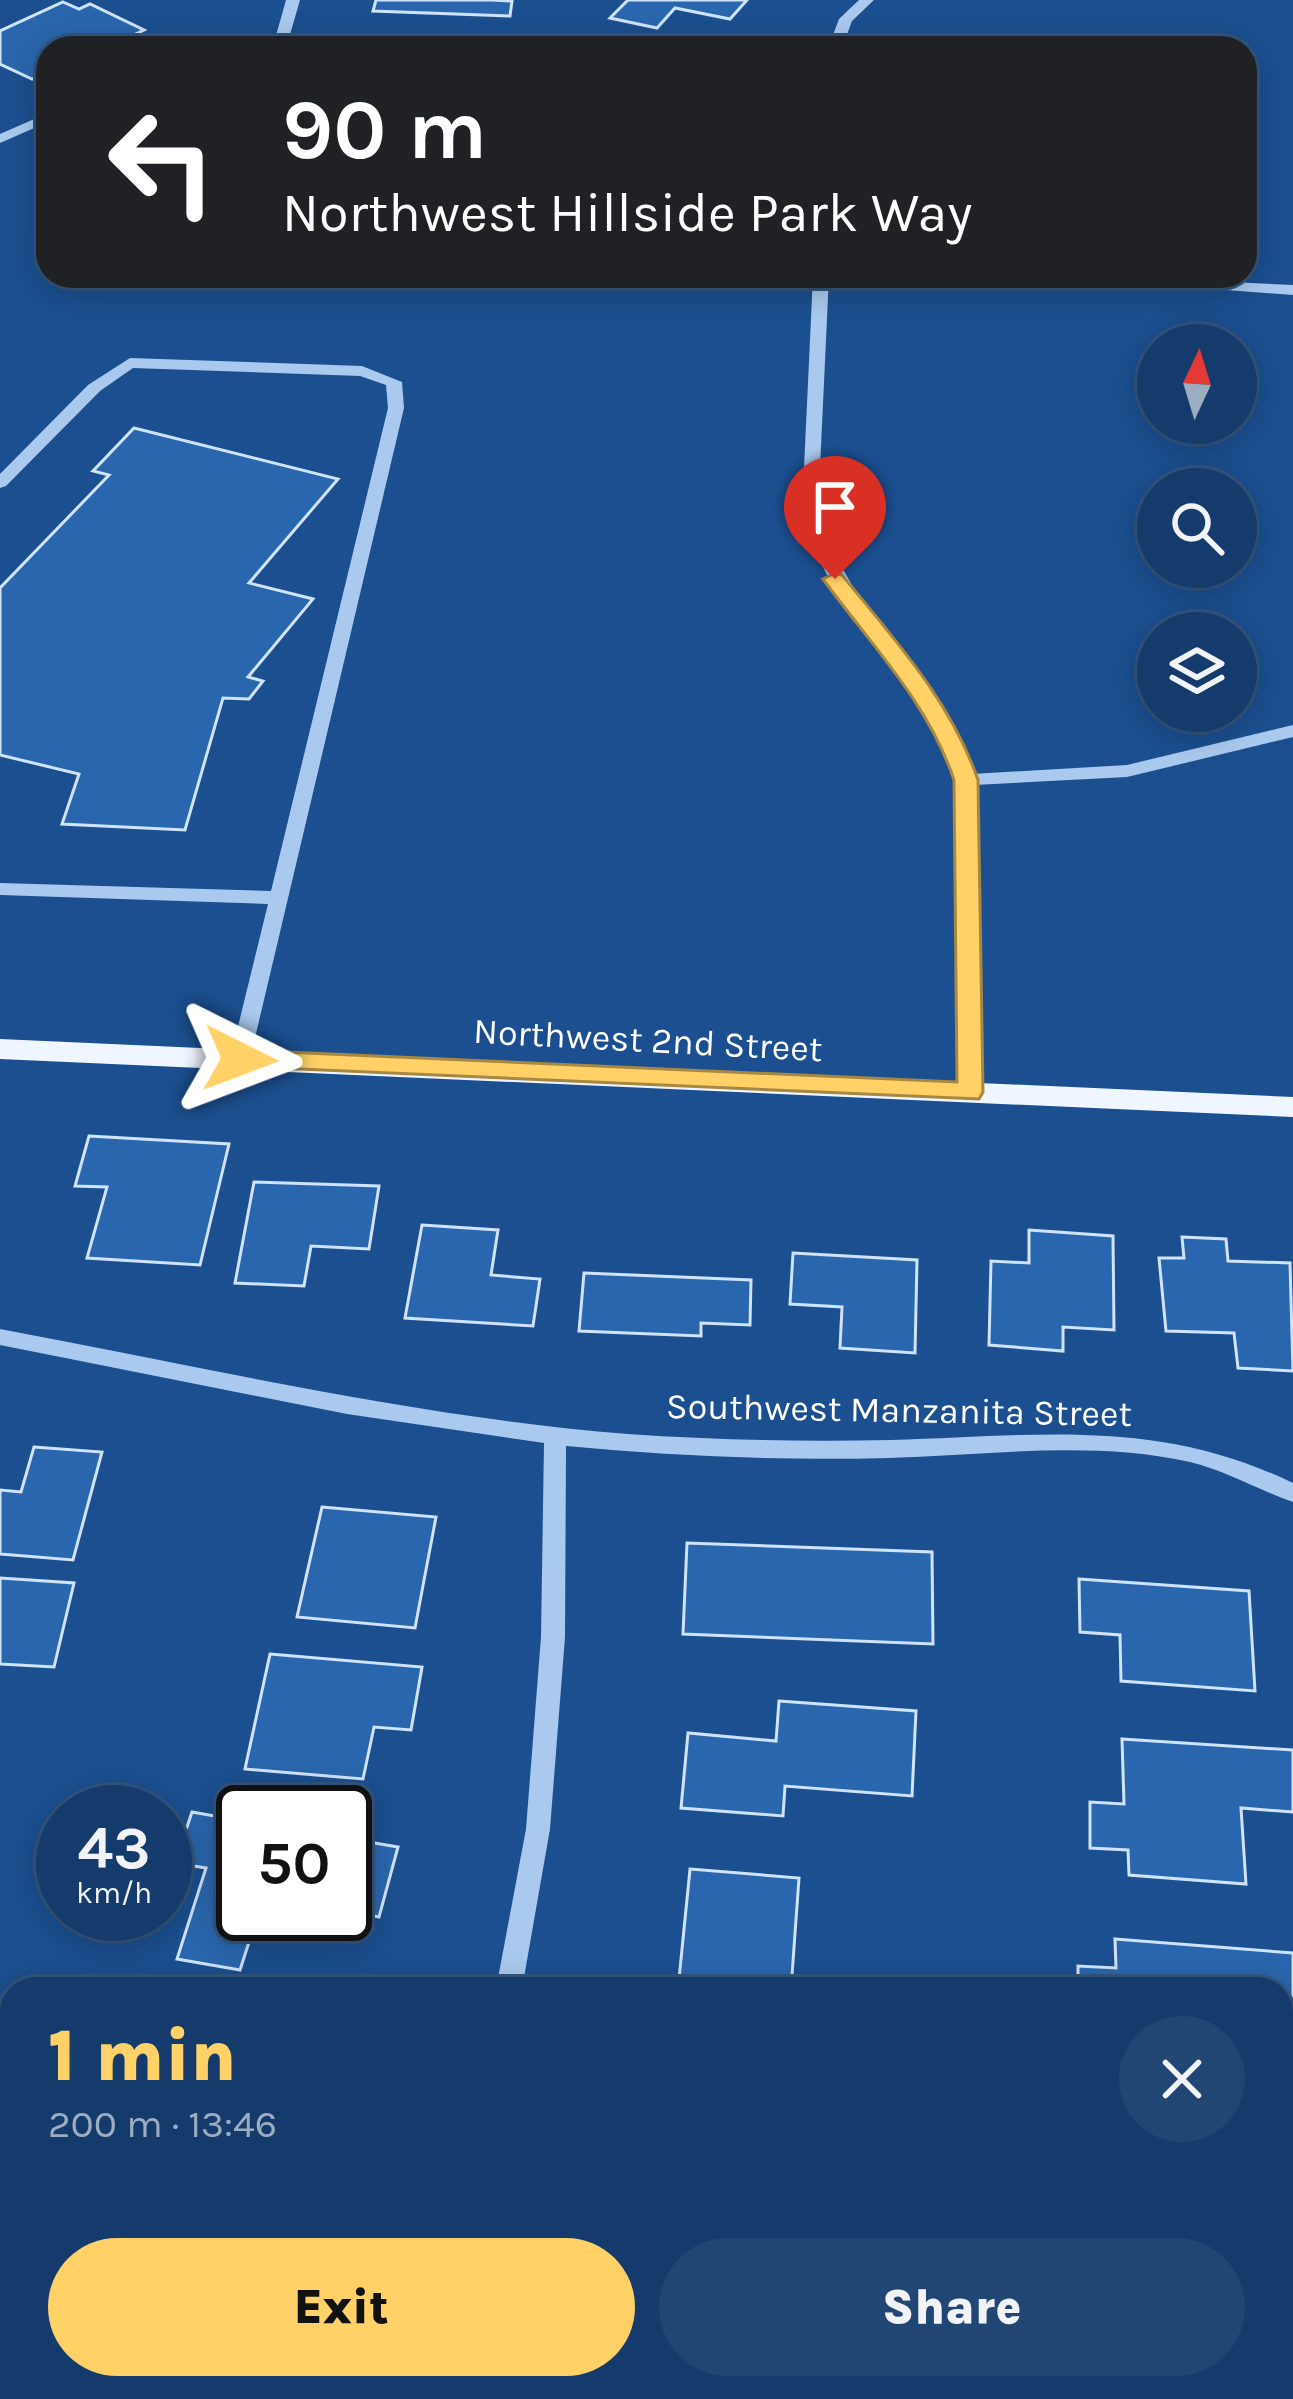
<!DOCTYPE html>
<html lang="en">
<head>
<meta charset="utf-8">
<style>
	:root { --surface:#143b6b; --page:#214673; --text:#f1f3f6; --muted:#9dadc1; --line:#33557e; --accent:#ffd166 }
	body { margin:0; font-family:Karla,sans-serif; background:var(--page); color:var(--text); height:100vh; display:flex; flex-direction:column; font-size:45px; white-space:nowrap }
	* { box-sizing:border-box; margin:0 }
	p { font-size:39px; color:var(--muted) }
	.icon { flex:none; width:66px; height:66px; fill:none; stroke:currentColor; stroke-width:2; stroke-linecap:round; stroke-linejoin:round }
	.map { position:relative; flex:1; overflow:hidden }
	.side { position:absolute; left:0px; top:1977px; width:1293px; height:423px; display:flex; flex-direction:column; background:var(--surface); border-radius:36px 36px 0 0; box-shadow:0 6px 30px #0003,0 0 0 3px var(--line) }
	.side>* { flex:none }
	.top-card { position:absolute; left:36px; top:36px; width:1221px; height:252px; border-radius:36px; box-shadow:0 6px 30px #0003,0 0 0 3px var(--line); background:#202124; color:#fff; overflow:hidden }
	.needle { width:78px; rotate:4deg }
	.buttons { position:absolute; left:1137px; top:324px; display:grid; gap:24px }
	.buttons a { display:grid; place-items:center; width:120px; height:120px; border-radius:50%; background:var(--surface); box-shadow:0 6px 30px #0003,0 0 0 3px var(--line); font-size:60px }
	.speed { position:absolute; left:36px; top:1785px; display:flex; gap:24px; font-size:60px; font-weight:700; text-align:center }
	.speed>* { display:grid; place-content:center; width:156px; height:156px; border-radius:50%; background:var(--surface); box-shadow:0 6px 30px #0003,0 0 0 3px var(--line); line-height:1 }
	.speed small { font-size:30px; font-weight:400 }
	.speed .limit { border:6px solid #111; border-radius:18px; background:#fff; color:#111 }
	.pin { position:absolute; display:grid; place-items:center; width:102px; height:102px; color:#fff; margin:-123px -51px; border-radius:50% 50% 50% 0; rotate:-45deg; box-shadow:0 0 12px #0007 }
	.pin .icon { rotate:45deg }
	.me { position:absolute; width:132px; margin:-66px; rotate:93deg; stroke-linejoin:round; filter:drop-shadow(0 0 9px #0008) }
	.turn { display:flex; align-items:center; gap:42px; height:252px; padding:0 48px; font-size:54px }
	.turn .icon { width:156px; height:156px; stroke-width:2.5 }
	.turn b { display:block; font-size:84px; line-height:102px }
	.round { display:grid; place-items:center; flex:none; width:126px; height:126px; border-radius:63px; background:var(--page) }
	.summary { display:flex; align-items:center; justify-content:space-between; height:204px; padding:0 48px }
	h1 { font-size:72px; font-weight:800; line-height:90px; color:var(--accent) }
	.button { display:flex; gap:24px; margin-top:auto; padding:24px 48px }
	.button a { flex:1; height:138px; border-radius:72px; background:var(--accent); color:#111; font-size:48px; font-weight:800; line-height:138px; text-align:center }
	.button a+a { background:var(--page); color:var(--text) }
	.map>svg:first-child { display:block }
	.building { fill:#2a66ad; stroke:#cfe3fa; stroke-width:3 }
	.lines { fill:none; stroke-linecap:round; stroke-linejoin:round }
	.minor { fill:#a9c9ee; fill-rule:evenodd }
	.major { fill:#f0f6ff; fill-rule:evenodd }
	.route { fill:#ffd166; stroke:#a68842; stroke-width:3 }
	.labels { text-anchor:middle; stroke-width:12; stroke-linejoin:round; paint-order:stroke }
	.street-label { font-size:36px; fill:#fff; stroke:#1b4f8f }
</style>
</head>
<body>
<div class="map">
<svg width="1293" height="2399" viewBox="0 0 1293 2399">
	<rect width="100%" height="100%" fill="#1b4f8f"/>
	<g class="building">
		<polygon points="376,0 492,0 512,1 510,16 373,11"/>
		<polygon points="628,0 747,0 730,19 675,8 657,28 610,18"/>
		<polygon points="63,2 79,9 90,4 144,30 108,47 94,40 78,48 48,48 48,72 32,79 0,64 0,31"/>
		<polygon points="134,428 338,479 249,583 313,599 248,677 263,681 249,699 223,698 185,830 62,824 79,774 0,755 0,588 109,475 93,471"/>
		<polygon points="89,1136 229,1144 200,1265 87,1258 107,1187 75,1186"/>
		<polygon points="254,1182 379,1186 369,1249 311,1246 304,1286 235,1283"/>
		<polygon points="422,1225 498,1230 491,1275 540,1279 533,1326 405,1318"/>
		<polygon points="1029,1230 1113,1236 1114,1330 1063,1327 1063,1351 989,1345 991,1261 1029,1263"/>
		<polygon points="1182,1237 1226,1239 1228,1261 1290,1263 1293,1371 1238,1368 1234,1333 1166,1331 1159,1258 1184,1258"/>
		<polygon points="793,1253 917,1260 915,1353 840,1348 842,1307 790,1304"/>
		<polygon points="584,1273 751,1280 750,1325 701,1323 701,1336 579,1331"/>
		<polygon points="34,1447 102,1452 73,1560 0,1554 0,1490 21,1492"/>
		<polygon points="322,1507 436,1517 415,1628 297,1617"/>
		<polygon points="687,1543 932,1552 933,1644 683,1634"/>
		<polygon points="0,1578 74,1583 54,1667 0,1664"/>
		<polygon points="1079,1579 1249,1591 1255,1691 1121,1681 1120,1635 1080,1632"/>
		<polygon points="270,1654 422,1667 411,1730 374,1727 363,1779 245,1769"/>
		<polygon points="779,1701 916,1711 912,1796 785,1786 783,1816 681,1808 688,1733 776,1741"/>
		<polygon points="1122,1739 1293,1750 1293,1812 1241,1808 1246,1884 1129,1875 1128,1850 1090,1848 1090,1802 1124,1804"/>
		<polygon points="192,1812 243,1821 243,1914 298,1914 289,1942 251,1936 240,1970 177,1959 206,1868 175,1863"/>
		<polygon points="345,1838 398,1847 379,1917 345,1911"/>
		<polygon points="690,1869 799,1878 791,1989 678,1989"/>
		<polygon points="1115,1939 1293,1953 1293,2035 1281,2034 1281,1989 1078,1989 1078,1966 1116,1968"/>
		<polygon points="1281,2139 1293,2140 1293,2218 1284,2218 1291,2307 1281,2307"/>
		<polygon points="12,2253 12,2384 0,2380 0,2277"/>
		<polygon points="23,2388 224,2388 220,2399 54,2399"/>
	</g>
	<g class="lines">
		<g class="minor">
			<polygon points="286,0 300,0 289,38 444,44 451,48 230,48 237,44 275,39"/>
			<polygon points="859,0 874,0 852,21 842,48 828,48 839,19"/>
			<polygon points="48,113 48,122 0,143 0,134"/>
			<path d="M813 276H829L818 510C850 613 930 677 972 774L1127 765 1293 725V737L1127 777 975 785 980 1092 970 1099 960 1092 957 780 921 710 830 581 813 547 802 510Z"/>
			<polygon points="1231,282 1293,285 1293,295 1226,290 1226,284"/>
			<polygon points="130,358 362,366 402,382 404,408 250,1059 240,1066 230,1059 268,904 0,895 0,883 271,891 388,408 386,385 360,376 133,368 100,391 6,486 0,488 0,474 88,385"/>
			<path d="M0 1329C208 1368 416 1417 628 1434 716 1440 803 1442 891 1440 1037 1436 1157 1417 1293 1483V1502C1258 1490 1227 1471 1190 1462 1092 1440 988 1455 888 1458 780 1461 673 1456 566 1446L565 1637 550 1829 522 1989H496L526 1829 541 1637 544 1443 347 1414 0 1345Z"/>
			<polygon points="377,2388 405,2388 401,2399 373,2399"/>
		</g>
		<polygon class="major" points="0,1039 1293,1097 1293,1117 0,1059"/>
	</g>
	<path class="route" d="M835 573 842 575C894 639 951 701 978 780L983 1092 979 1099 231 1066 227 1059 240 1050 957 1082 954 780C928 702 871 645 823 579Z"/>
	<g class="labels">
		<g class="street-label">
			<text transform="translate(648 1039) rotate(3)" y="13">Northwest 2nd Street</text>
			<text transform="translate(899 1409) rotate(1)" y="13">Southwest Manzanita Street</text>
		</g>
	</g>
</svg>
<div class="buttons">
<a><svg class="needle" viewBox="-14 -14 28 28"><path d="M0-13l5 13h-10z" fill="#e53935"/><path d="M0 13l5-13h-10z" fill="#9dadc1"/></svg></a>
<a><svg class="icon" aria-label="search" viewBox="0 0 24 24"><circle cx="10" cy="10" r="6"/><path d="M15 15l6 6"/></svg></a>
<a><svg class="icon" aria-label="layers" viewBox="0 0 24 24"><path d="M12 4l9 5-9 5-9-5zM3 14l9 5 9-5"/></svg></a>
</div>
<div class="speed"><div>43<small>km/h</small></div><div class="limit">50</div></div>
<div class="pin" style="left:835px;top:579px;background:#d93025"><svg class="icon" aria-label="arrive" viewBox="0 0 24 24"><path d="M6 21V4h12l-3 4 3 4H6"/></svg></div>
<svg class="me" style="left:240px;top:1059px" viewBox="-20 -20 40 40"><path d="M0-17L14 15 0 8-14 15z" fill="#ffd166" stroke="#fff" stroke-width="4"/></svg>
<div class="top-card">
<div class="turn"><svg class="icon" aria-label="left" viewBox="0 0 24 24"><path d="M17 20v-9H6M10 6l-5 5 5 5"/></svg><div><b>90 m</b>Northwest Hillside Park Way</div></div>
</div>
<section class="side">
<div class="summary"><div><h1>1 min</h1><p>200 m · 13:46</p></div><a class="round"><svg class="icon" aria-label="close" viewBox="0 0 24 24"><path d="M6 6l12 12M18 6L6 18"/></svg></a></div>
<div class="button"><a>Exit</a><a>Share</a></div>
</section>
</div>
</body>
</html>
